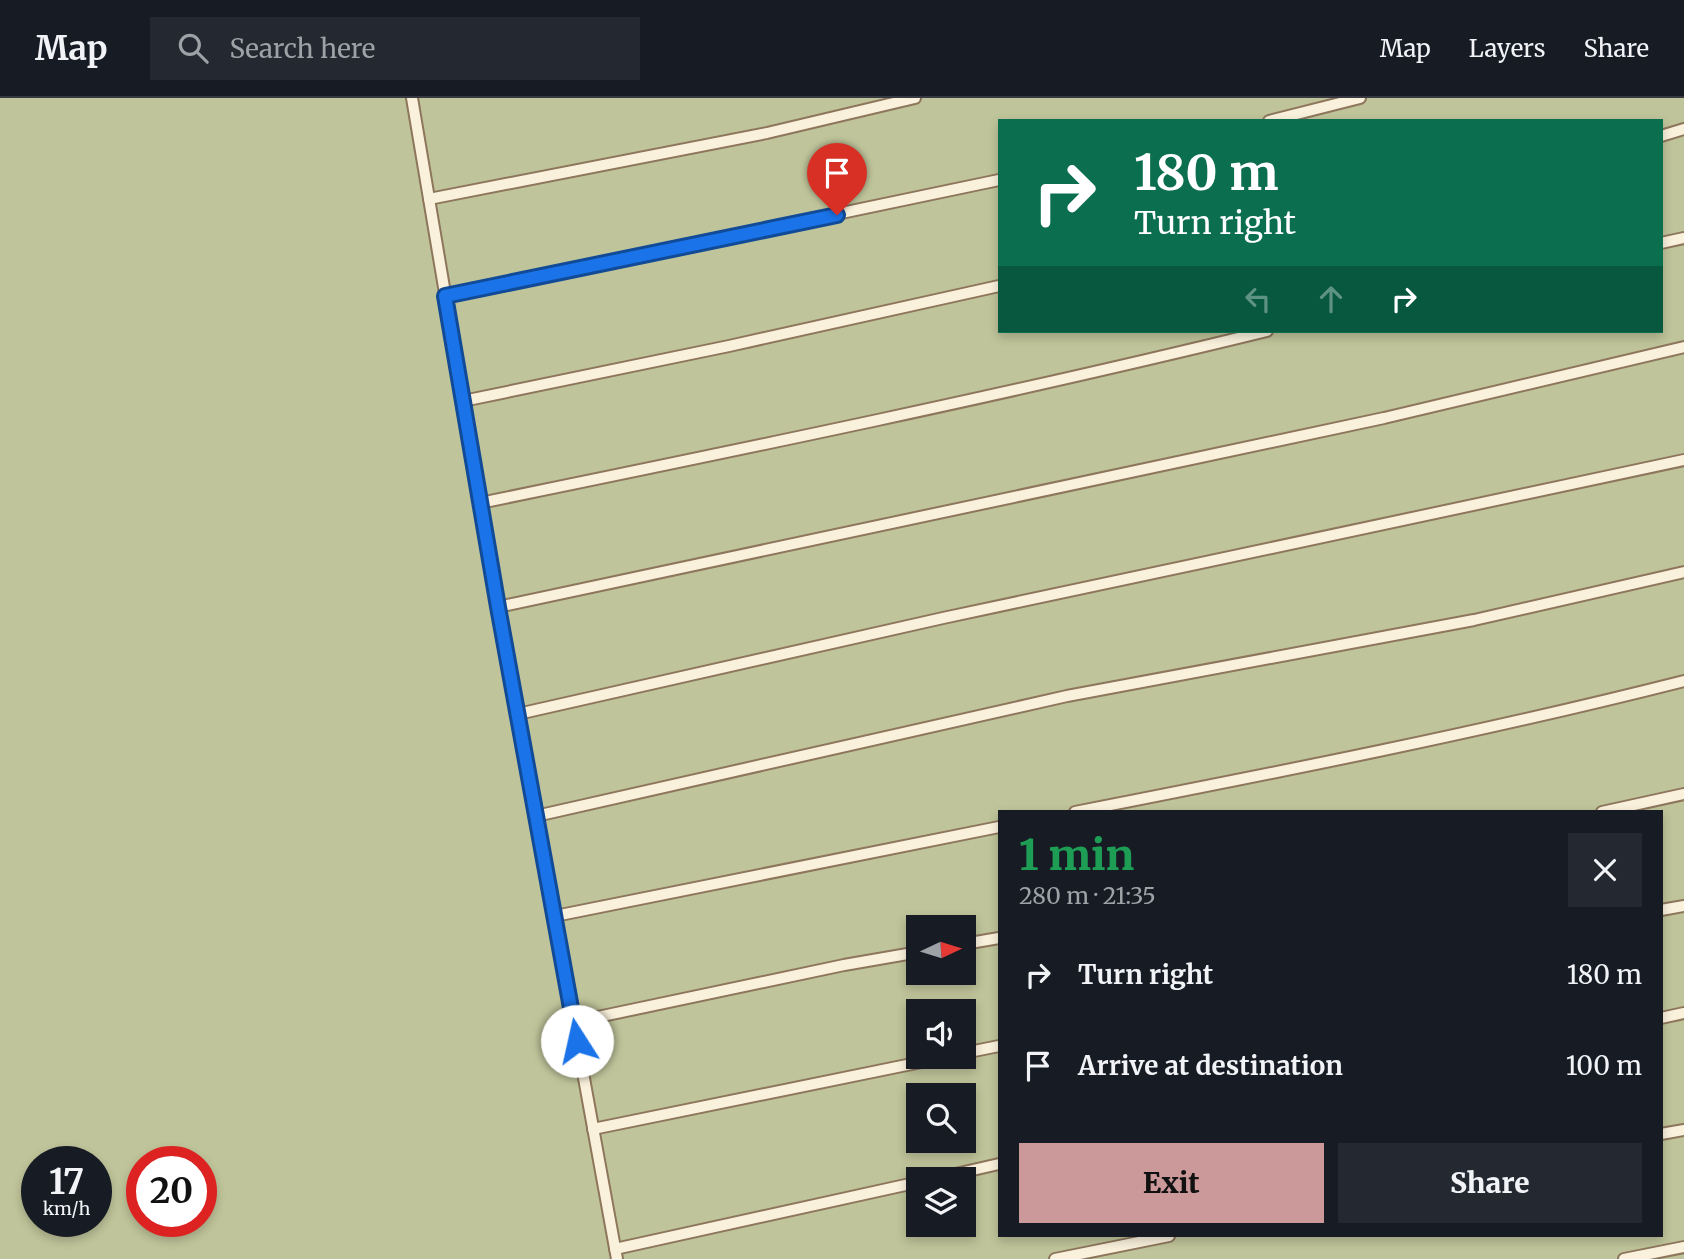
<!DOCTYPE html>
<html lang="en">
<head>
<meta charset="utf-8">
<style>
	:root { --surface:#171b24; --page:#242831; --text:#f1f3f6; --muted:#9ea1a6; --line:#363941; --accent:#cc999b }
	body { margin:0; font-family:Merriweather,serif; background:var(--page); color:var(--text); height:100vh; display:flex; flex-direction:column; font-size:26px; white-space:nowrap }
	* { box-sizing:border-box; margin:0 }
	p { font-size:23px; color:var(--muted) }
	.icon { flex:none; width:38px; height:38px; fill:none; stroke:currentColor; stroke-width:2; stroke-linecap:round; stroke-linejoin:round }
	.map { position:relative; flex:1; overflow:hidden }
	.drawer { position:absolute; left:998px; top:712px; width:665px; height:427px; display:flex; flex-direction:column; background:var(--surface); border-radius:0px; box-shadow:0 4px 10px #0003 }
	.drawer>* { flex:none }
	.banner { position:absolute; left:998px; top:21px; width:665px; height:214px; border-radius:0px; box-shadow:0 4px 10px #0003; background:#0b6e4f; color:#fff; overflow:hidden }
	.needle { width:46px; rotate:86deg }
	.buttons { position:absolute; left:906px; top:817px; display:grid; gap:14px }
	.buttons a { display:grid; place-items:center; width:70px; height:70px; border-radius:0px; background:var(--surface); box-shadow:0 4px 10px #0003; font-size:35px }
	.speed { position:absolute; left:21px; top:1048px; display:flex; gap:14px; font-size:35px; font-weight:700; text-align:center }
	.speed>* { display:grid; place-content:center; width:91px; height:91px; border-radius:50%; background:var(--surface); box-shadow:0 4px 10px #0003; line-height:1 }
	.speed small { font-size:18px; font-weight:400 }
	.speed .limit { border:10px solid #d22; background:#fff; color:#111 }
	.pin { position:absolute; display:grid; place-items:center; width:60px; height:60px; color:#fff; margin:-72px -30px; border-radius:50% 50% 50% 0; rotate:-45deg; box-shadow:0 0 7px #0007 }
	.pin .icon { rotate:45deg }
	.me { position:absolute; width:77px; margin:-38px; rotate:350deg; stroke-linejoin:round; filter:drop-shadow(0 0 5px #0008) }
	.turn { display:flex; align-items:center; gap:24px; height:147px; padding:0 21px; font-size:32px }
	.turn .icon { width:91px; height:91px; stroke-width:2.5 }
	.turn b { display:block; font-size:49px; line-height:60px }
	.lanes { display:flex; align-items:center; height:66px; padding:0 21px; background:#0003; justify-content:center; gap:35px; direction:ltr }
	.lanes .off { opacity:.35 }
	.round { display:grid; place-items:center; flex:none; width:74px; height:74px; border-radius:0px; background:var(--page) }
	.head { display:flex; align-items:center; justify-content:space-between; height:119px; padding:0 21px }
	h1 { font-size:42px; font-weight:800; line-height:52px; color:#1e9e55 }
	.cta { display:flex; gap:14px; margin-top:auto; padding:14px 21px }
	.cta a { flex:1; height:80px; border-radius:0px; background:var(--accent); color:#111; font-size:28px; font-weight:800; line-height:80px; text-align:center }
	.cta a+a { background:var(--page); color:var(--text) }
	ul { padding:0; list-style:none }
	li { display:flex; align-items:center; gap:21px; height:91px; padding:0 21px }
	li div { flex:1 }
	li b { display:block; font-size:26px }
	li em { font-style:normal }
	header { display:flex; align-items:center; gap:42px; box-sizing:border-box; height:98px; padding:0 35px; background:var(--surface); border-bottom:2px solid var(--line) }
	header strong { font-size:33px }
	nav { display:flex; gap:38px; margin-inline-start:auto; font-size:24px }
	.search { width:490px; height:63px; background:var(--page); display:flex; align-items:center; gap:18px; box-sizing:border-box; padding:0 24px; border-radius:0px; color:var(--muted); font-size:26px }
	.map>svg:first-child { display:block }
	.cemetery { fill:#bfc49a; fill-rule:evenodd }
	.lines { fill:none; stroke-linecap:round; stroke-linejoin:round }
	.lane-casing { stroke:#8d765c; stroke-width:14 }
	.lane { stroke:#faf1dc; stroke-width:10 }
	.route-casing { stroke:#114b97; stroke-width:18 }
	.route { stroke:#1a73e8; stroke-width:12 }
</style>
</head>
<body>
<header>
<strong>Map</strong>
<div class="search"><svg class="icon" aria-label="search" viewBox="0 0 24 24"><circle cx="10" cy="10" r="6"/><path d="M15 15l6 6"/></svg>Search here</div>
<nav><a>Map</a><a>Layers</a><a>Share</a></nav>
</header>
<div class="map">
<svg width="1684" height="1161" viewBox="0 0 1684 1161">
	<rect width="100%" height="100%" fill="#f0e4c8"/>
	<path class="cemetery" d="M0 0H1684V1161H0ZM999 23H1661V233H999ZM999 714H1661V1138H999ZM919 830H964V875H919ZM919 914H964V959H919ZM919 998H964V1043H919ZM37 1064H96V1124H37ZM142 1064H201V1124H142ZM919 1082H964V1127H919Z"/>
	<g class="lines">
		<g class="lane-casing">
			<g id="lane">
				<polyline points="412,0 498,509 617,1161"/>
				<polyline points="1269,23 1360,0"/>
				<polyline points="1661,38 1684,31"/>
				<polyline points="429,101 767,35 915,0"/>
				<polyline points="1661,145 1684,140"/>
				<polyline points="445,198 999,82"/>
				<polyline points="463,303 729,248 999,188"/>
				<path d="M480 405C743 351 1006 297 1267 233"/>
				<polyline points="498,509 1384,320 1684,249"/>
				<polyline points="518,616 943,520 1684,362"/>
				<path d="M1075 714C1279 674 1483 634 1684 583"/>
				<polyline points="1602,714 1684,696"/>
				<polyline points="536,718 1067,598 1474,522 1684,474"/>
				<polyline points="1661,812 1684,808"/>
				<polyline points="555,818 999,729"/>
				<polyline points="964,846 999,840"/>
				<polyline points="1661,920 1684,915"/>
				<polyline points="574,924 844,867 919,854"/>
				<polyline points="964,955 999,948"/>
				<polyline points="593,1031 946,959"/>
				<polyline points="1661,1036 1684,1032"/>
				<polyline points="929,1082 999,1066"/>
				<polyline points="615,1151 919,1084"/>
				<polyline points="1055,1161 1169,1138"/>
				<polyline points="1624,1161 1684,1149"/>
			</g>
		</g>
		<use href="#lane" class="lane"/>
	</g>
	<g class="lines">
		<g class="route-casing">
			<polyline id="route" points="577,943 498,509 445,198 837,117"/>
		</g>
		<use href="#route" class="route"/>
	</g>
</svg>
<div class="buttons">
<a><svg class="needle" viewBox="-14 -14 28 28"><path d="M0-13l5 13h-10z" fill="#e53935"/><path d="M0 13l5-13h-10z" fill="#9ea1a6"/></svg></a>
<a><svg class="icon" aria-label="sound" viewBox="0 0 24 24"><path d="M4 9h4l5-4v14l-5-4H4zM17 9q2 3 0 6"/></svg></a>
<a><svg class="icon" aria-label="search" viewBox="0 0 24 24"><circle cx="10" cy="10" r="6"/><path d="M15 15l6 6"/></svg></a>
<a><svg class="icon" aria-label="layers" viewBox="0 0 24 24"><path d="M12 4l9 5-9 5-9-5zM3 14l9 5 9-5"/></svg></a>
</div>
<div class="speed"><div>17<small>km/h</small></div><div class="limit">20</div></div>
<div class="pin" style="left:837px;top:117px;background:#d93025"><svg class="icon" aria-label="arrive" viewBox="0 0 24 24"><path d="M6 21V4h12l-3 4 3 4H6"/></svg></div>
<svg class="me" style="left:577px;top:943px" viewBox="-20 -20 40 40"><circle r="19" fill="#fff"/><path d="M0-13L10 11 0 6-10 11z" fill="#1a73e8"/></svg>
<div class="banner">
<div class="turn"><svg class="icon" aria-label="right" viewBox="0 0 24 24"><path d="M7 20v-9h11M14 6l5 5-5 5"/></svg><div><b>180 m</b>Turn right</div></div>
<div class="lanes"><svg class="icon off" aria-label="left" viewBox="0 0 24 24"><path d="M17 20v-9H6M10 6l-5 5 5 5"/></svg><svg class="icon off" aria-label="ahead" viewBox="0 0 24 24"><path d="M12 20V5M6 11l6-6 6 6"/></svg><svg class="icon" aria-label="right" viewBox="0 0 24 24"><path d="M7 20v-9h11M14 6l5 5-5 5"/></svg></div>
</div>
<section class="drawer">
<div class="head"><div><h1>1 min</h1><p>280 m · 21:35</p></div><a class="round"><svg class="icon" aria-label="close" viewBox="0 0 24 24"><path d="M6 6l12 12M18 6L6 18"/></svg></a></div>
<ul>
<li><svg class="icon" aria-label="right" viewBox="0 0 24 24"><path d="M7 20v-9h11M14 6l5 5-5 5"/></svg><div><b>Turn right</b></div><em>180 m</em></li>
<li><svg class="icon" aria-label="arrive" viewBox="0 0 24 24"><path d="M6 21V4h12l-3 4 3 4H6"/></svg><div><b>Arrive at destination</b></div><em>100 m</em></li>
</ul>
<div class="cta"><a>Exit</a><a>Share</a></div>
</section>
</div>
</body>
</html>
